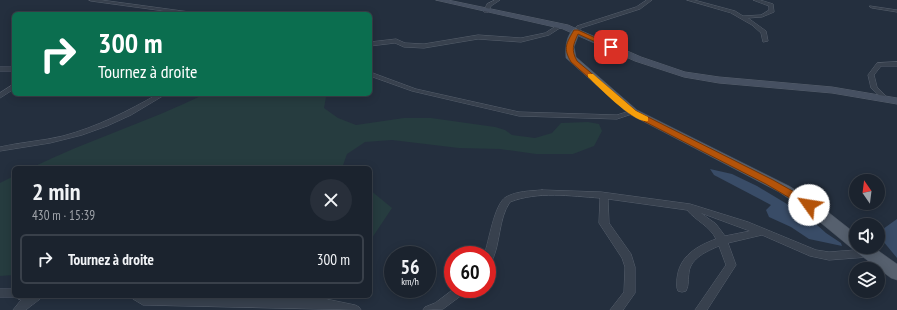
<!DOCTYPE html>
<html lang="fr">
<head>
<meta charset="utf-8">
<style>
	:root { --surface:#1b232e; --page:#282f3a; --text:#f1f3f6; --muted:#a0a4aa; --line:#39404a }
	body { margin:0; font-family:"PT Sans Narrow",sans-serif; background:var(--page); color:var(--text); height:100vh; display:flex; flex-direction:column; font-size:15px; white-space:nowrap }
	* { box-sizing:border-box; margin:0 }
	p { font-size:13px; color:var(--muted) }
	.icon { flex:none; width:22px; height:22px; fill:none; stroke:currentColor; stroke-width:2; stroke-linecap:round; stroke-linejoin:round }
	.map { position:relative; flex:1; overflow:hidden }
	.sheet { position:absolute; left:12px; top:166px; width:360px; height:132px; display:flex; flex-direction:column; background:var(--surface); border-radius:6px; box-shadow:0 2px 10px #0003,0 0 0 1px var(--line) }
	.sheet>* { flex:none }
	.banner { position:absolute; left:12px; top:12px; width:360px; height:84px; border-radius:6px; box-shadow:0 2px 10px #0003,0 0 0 1px var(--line); background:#0b6e4f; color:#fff; overflow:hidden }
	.needle { width:26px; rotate:346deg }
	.fabs { position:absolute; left:849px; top:174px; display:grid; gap:8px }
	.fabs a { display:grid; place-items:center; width:36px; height:36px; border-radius:50%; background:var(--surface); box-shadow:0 2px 10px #0003,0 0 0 1px var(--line); font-size:20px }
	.speed { position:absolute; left:384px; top:246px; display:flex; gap:8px; font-size:20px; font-weight:700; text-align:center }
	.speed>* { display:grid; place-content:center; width:52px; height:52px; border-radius:50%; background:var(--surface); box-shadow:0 2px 10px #0003,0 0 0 1px var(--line); line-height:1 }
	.speed small { font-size:10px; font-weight:400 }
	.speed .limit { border:6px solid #d22; background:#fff; color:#111 }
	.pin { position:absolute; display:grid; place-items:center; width:34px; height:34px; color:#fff; margin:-17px; border-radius:8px; box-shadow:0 2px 6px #0006 }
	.me { position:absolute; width:44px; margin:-22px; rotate:302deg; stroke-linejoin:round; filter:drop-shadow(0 0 3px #0008) }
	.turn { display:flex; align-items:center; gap:14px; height:84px; padding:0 20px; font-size:18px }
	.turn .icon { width:52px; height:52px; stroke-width:2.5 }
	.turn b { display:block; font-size:28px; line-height:34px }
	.round { display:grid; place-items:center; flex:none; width:42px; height:42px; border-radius:21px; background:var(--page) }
	.summary { display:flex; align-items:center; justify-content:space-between; height:68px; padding:0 20px }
	h1 { font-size:24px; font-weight:800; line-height:30px }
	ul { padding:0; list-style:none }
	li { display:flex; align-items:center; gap:12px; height:50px; margin:0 8px 6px; padding:0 12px; border:2px solid var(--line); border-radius:6px }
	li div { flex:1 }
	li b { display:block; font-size:15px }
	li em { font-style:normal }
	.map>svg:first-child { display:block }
	.green { fill:#263c3f }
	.water { fill:#394c67 }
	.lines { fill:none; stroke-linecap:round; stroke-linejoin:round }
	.street-casing { stroke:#565f6c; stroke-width:1 }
	.secondary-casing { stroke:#565f6c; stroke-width:1 }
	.primary-casing { stroke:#414a57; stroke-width:1 }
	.street { fill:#38414e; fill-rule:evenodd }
	.secondary { fill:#465061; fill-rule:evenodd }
	.primary { fill:#56606e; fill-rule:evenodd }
	.route { fill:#b45309; stroke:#753606 }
	.slow { fill:#f59e0b }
</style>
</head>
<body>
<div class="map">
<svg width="897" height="310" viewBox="0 0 897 310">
	<rect width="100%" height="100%" fill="#242f3e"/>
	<g class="green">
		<path d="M205 94H321L326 97 324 108 338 118 356 125 404 118H431L495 127 505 130 512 135 535 138 552 133 561 123 588 122 599 124 602 131 594 146 573 154H536L500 149 459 148 392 140 365 142 347 154 342 168H31C88 140 148 122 205 94Z"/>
		<polygon points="14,176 14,275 0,276 0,183"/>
		<polygon points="370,190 392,208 370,241"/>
	</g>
	<g class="water">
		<polygon points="710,169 732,174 757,186 807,216 826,233 841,243 842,246 809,239 791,227 769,217 766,210 771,205 714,175"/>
		<polygon points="897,219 897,258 878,235 883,229"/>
	</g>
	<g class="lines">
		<g class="street-casing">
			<g id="street">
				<polygon points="89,0 101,0 197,13 199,14 186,14 91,1"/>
				<polygon points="495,0 500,0 491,6 488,12 484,12 484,11 487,4"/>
				<polygon points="647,0 652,0 640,9 581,28 578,32 573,31 577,26 636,7"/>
				<polygon points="687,0 694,0 735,11 743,16 761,15 769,10 769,6 753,0 760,0 773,4 774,12 762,17 748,18 766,31 768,41 763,42 761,33 752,25 731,13"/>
				<polygon points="870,6 897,10 897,12 872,8 870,7"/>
				<polygon points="558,25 563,26 549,35 521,42 478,39 424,48 404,47 395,43 370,46 370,42 396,39 405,43 424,44 478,35 521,38 545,33"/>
				<polygon points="897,62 897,66 881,66 874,75 877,87 888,98 887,99 883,99 871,88 868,75 877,63"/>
				<rect x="0" y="67" width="14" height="4"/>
				<polygon points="370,72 416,89 519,112 617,115 633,110 637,112 635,113 617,119 519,116 412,91 370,76"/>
				<polygon points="14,84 14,89 0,98 0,93"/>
				<path d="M158 94H166L131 115 107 126 82 135 50 143 0 151V147C21 142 43 141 63 136 97 127 128 111 158 94Z"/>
				<path d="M542 190 601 192 690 204 748 222 816 250 829 252 868 249 872 250 873 253 872 256 868 257 829 260 810 256 762 235 728 243 736 265 707 310H695L726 265 719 246C707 251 691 258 689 272 688 279 689 285 686 291L682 292 678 291C676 287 677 283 677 279 679 256 697 246 716 239 710 226 696 221 687 210L608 199 609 223 631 254 635 267V293L623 310H610L624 292 625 267 622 258 599 223 600 198C570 196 538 191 510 202 498 219 501 244 491 263L487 264V255H484C489 242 494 204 506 197 517 191 530 191 542 190ZM701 213 750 231 725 236 716 224Z"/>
				<path d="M0 289H14V296H43C41 299 30 306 26 310H13L21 300 18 299 17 297H0Z"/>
				<polygon points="454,289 467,289 466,292 443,309 423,310 425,307 435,303"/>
				<polygon points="131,296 326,299 355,305 359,307 361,310 143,305 133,299"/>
			</g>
		</g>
		<g class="secondary-casing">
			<polygon id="secondary" points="436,0 448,0 568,25 641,57 685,72 719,77 832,87 897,98 897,104 832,93 719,83 684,77 635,61 563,29"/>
		</g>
		<g class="primary-casing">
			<path id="primary" d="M576 28 580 31 574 47 576 57 637 110 789 186 814 201 856 234V247H873L897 264V280L891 278 855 251 804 209 779 192 629 114 566 58C565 49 566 32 576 28Z"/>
		</g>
		<use href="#street" class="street"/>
		<use href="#secondary" class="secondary"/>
		<use href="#primary" class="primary"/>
	</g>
	<path class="route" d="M574 30H578L613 46V48H609L578 34C573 45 571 50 577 61L636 111 773 180 812 202 814 205 812 207H805L766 184 630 114 571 62C563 48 566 44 574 30Z"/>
	<path class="slow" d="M588 74H593L636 111 648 117V121C634 124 599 87 588 77Z"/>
</svg>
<div class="fabs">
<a><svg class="needle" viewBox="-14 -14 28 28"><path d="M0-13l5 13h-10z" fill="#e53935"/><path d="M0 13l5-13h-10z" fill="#a0a4aa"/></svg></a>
<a><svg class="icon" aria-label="sound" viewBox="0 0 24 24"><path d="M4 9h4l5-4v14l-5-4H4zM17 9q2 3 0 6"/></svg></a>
<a><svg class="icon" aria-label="layers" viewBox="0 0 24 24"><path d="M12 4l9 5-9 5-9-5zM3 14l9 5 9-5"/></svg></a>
</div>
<div class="speed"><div>56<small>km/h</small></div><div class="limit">60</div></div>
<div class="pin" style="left:611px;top:47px;background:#d93025"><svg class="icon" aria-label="arrive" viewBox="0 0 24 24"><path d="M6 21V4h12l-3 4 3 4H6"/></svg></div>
<svg class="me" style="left:809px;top:205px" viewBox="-20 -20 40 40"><circle r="19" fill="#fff"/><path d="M0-13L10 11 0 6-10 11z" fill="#b45309"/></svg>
<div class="banner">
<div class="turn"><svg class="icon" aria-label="right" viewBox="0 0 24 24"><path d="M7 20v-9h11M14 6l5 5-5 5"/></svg><div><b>300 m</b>Tournez à droite</div></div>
</div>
<section class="sheet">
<div class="summary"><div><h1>2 min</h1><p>430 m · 15:39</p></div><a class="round"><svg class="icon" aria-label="close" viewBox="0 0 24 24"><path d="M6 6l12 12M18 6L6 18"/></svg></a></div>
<ul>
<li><svg class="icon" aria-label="right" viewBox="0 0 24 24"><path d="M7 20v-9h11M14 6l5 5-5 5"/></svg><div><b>Tournez à droite</b></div><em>300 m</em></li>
</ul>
</section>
</div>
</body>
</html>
